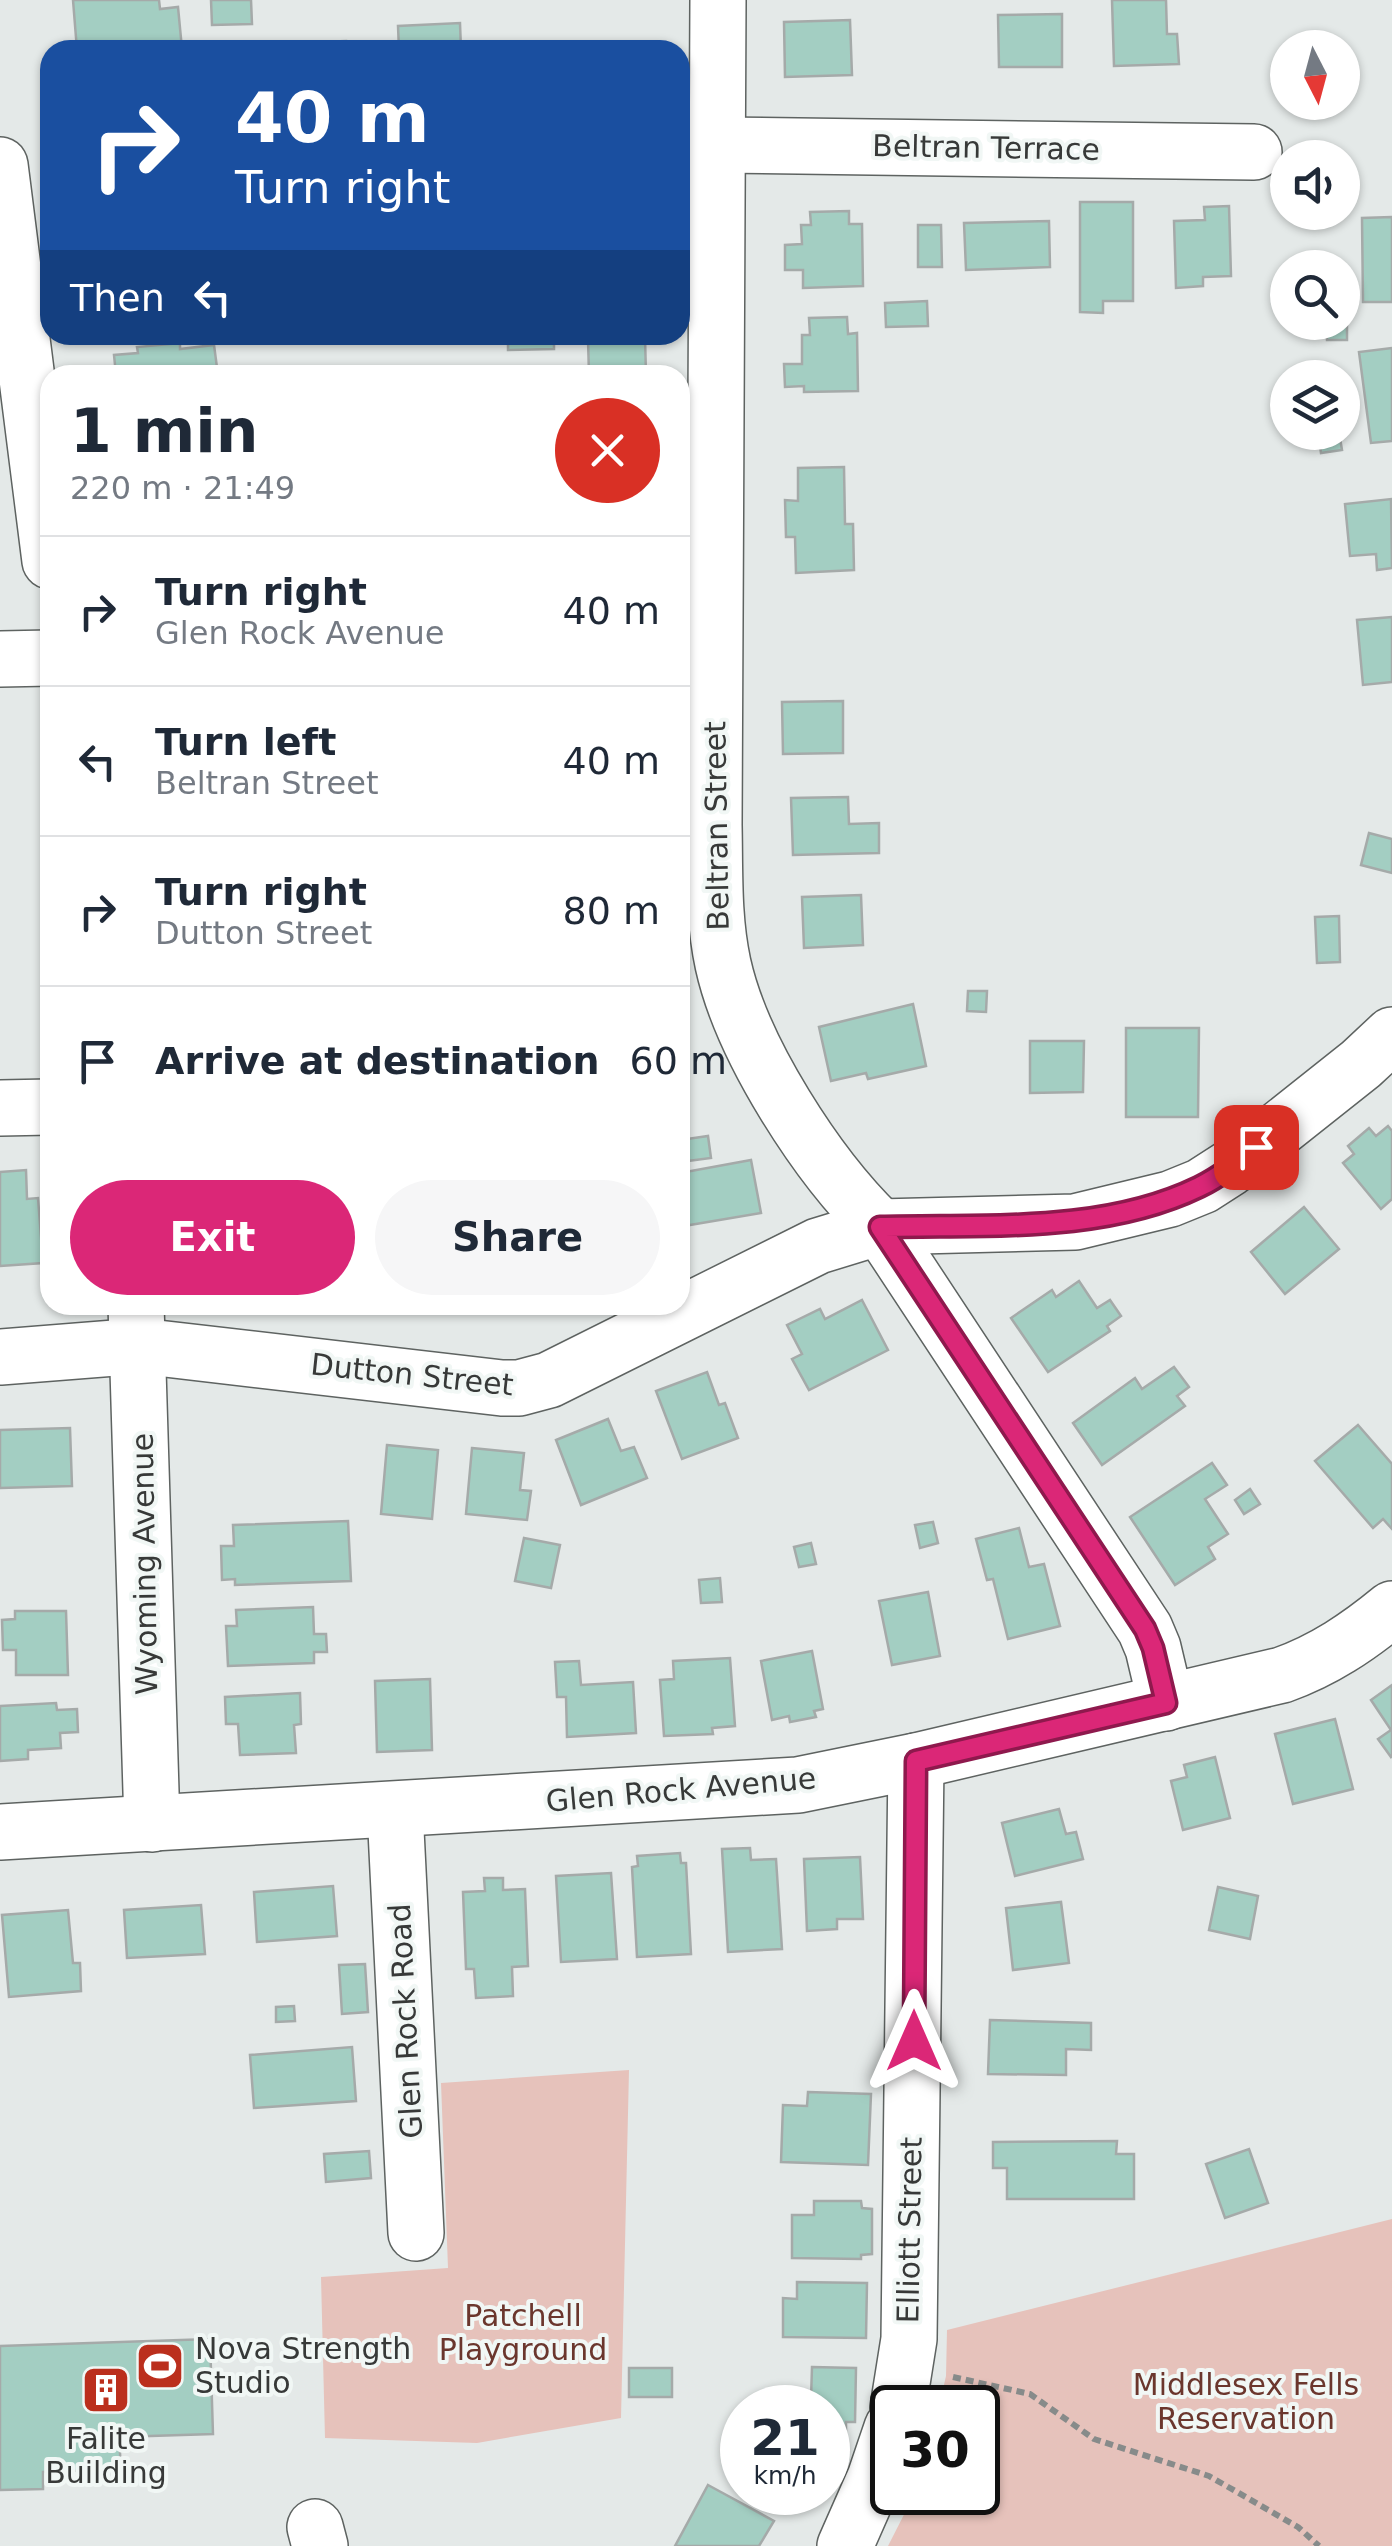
<!DOCTYPE html>
<html lang="en">
<head>
<meta charset="utf-8">
<style>
	:root { --surface:#fff; --page:#f6f6f7; --text:#1f2937; --muted:#747a83; --line:#e0e1e3; --accent:#db2777 }
	body { margin:0; font-family:"DejaVu Sans",sans-serif; background:var(--page); color:var(--text); height:100vh; display:flex; flex-direction:column; font-size:38px; white-space:nowrap }
	* { box-sizing:border-box; margin:0 }
	p { font-size:32px; color:var(--muted) }
	.icon { flex:none; width:55px; height:55px; fill:none; stroke:currentColor; stroke-width:2; stroke-linecap:round; stroke-linejoin:round }
	.map { position:relative; flex:1; overflow:hidden }
	.drawer { position:absolute; left:40px; top:365px; width:650px; height:950px; display:flex; flex-direction:column; background:var(--surface); border-radius:30px; box-shadow:0 2px 8px #0004 }
	.drawer>* { flex:none }
	.guide { position:absolute; left:40px; top:40px; width:650px; height:305px; border-radius:30px; box-shadow:0 2px 8px #0004; background:#1a4fa0; color:#fff; overflow:hidden }
	.needle { width:65px; rotate:174deg }
	.tools { position:absolute; left:1270px; top:30px; display:grid; gap:20px }
	.tools a { display:grid; place-items:center; width:90px; height:90px; border-radius:50%; background:var(--surface); box-shadow:0 2px 8px #0004; font-size:50px }
	.speed { position:absolute; left:720px; top:2385px; display:flex; gap:20px; font-size:50px; font-weight:700; text-align:center }
	.speed>* { display:grid; place-content:center; width:130px; height:130px; border-radius:50%; background:var(--surface); box-shadow:0 2px 8px #0004; line-height:1 }
	.speed small { font-size:25px; font-weight:400 }
	.speed .limit { border:5px solid #111; border-radius:15px; background:#fff; color:#111 }
	.pin { position:absolute; display:grid; place-items:center; width:85px; height:85px; color:#fff; margin:-42px; border-radius:20px; box-shadow:0 5px 15px #0006 }
	.me { position:absolute; width:110px; margin:-55px; rotate:0deg; stroke-linejoin:round; filter:drop-shadow(0 0 8px #0008) }
	.turn { display:flex; align-items:center; gap:35px; height:210px; padding:0 30px; font-size:45px }
	.turn .icon { width:130px; height:130px; stroke-width:2.5 }
	.turn b { display:block; font-size:70px; line-height:85px }
	.then { display:flex; align-items:center; height:95px; padding:0 30px; background:#0003; gap:20px; font-size:38px }
	.round { display:grid; place-items:center; flex:none; width:105px; height:105px; border-radius:52px; background:var(--page) }
	.headline { display:flex; align-items:center; justify-content:space-between; height:170px; padding:0 30px }
	h1 { font-size:60px; font-weight:700; line-height:75px }
	.primary-button { display:flex; gap:20px; margin-top:auto; padding:20px 30px }
	.primary-button a { flex:1; height:115px; border-radius:60px; background:var(--accent); color:#fff; font-size:40px; font-weight:700; line-height:115px; text-align:center }
	.primary-button a+a { background:var(--page); color:var(--text) }
	ul { padding:0; list-style:none }
	li { display:flex; align-items:center; gap:30px; height:150px; padding:0 30px; border-top:2px solid var(--line) }
	li div { flex:1 }
	li b { display:block; font-size:38px }
	li em { font-style:normal }
	.map>svg:first-child { display:block }
	.green { fill:#e6c2bb }
	.building { fill:#a3cec2; stroke:#a5aaa9; stroke-width:2.5 }
	.lines { fill:none; stroke-linecap:round; stroke-linejoin:round }
	.minor-casing { stroke:#5e6361; stroke-width:58 }
	.path { stroke:#878b8a; stroke-width:6; stroke-dasharray:8 5; stroke-linecap:butt }
	.minor { stroke:#fff; stroke-width:55 }
	.route-casing { stroke:#8e194d; stroke-width:25 }
	.route { stroke:#db2777; stroke-width:18 }
	.labels { text-anchor:middle; stroke-width:8; stroke-linejoin:round; paint-order:stroke }
	.street-label { font-size:30px; fill:#373938; stroke:#f1f7f5 }
	.park-label { font-size:30px; fill:#6b362d; stroke:#f1f7f5 }
	.poi-label { font-size:30px; fill:#373938; stroke:#f1f7f5; text-anchor:start }
</style>
</head>
<body>
<div class="map">
<svg width="1392" height="2546" viewBox="0 0 1392 2546">
	<rect width="100%" height="100%" fill="#e4e9e8"/>
	<g class="green">
		<polygon points="629,2070 621,2418 477,2443 325,2438 321,2277 448,2268 441,2083"/>
		<polygon points="1392,2219 1392,2546 888,2546 915,2493 978,2492 978,2408 939,2407 946,2376 947,2330"/>
	</g>
	<g class="building">
		<polygon points="73,0 159,0 160,9 178,7 182,49 77,50"/>
		<polygon points="211,0 251,0 252,24 212,25"/>
		<polygon points="1112,0 1166,0 1167,34 1177,34 1179,64 1114,66"/>
		<polygon points="1062,14 1062,67 999,67 998,15"/>
		<polygon points="850,20 852,75 785,77 784,22"/>
		<polygon points="460,23 461,50 399,50 398,26"/>
		<polygon points="346,41 346,50 288,50 288,43"/>
		<polygon points="1080,202 1133,202 1133,301 1103,301 1103,313 1080,312"/>
		<polygon points="1229,206 1231,276 1203,277 1203,286 1176,288 1174,221 1205,220 1204,207"/>
		<polygon points="849,211 849,224 862,224 863,286 803,288 803,270 785,270 785,245 802,244 801,225 811,225 810,212"/>
		<polygon points="1392,217 1392,302 1363,302 1362,218"/>
		<polygon points="1049,221 1050,267 966,270 964,223"/>
		<polygon points="918,225 941,225 942,267 918,267"/>
		<polygon points="927,301 928,326 886,327 885,303"/>
		<polygon points="847,317 848,334 857,333 858,391 804,392 804,386 785,387 784,364 802,364 802,335 810,335 809,318"/>
		<polygon points="1326,323 1347,323 1347,340 1327,340"/>
		<polygon points="508,335 554,335 554,349 508,350"/>
		<polygon points="597,335 645,337 646,375 589,375 588,339 597,338"/>
		<polygon points="180,343 180,349 214,345 218,375 116,375 114,355 138,353 137,347"/>
		<polygon points="1392,348 1392,441 1371,443 1359,352"/>
		<polygon points="1318,432 1339,432 1342,450 1321,453"/>
		<polygon points="844,467 845,524 853,524 854,570 796,573 795,537 786,537 785,500 798,501 798,468"/>
		<polygon points="1391,499 1392,568 1377,570 1376,554 1350,556 1345,504"/>
		<polygon points="1392,617 1392,682 1363,685 1357,620"/>
		<polygon points="843,701 843,753 783,754 782,702"/>
		<polygon points="848,797 849,824 879,823 879,853 793,855 791,798"/>
		<polygon points="1369,833 1392,839 1392,873 1361,865"/>
		<polygon points="861,895 863,945 804,948 802,897"/>
		<polygon points="1339,916 1340,962 1317,963 1315,917"/>
		<polygon points="968,991 987,991 986,1012 967,1011"/>
		<polygon points="913,1004 926,1066 868,1079 866,1073 831,1081 819,1027"/>
		<polygon points="1126,1028 1199,1028 1198,1117 1126,1117"/>
		<polygon points="1030,1041 1084,1041 1083,1092 1030,1093"/>
		<polygon points="1388,1126 1392,1131 1392,1199 1381,1209 1343,1163 1354,1154 1348,1146 1369,1128 1376,1136"/>
		<polygon points="708,1136 711,1158 680,1162 680,1140"/>
		<polygon points="751,1160 761,1213 684,1226 680,1173"/>
		<polygon points="26,1170 27,1199 38,1198 43,1263 0,1266 0,1172"/>
		<polygon points="1304,1207 1339,1249 1285,1294 1251,1252"/>
		<polygon points="1079,1281 1097,1308 1110,1300 1121,1316 1107,1326 1110,1331 1048,1372 1011,1318 1052,1290 1056,1297"/>
		<polygon points="862,1300 888,1350 809,1390 792,1359 802,1354 787,1325 820,1309 825,1319"/>
		<polygon points="1174,1367 1189,1387 1177,1396 1185,1406 1102,1465 1073,1423 1135,1378 1142,1389"/>
		<polygon points="707,1372 719,1405 725,1403 738,1438 682,1459 656,1391"/>
		<polygon points="608,1419 621,1451 634,1447 647,1478 581,1505 556,1440"/>
		<polygon points="1358,1425 1392,1464 1392,1529 1383,1519 1373,1528 1315,1461"/>
		<polygon points="70,1428 72,1486 0,1488 0,1430"/>
		<polygon points="387,1445 438,1450 432,1519 381,1514"/>
		<polygon points="472,1448 524,1453 520,1490 531,1491 527,1520 466,1514"/>
		<polygon points="1212,1463 1227,1485 1205,1499 1228,1534 1208,1547 1215,1559 1175,1585 1130,1517"/>
		<polygon points="1250,1489 1260,1504 1244,1514 1235,1500"/>
		<polygon points="348,1521 351,1581 235,1585 235,1579 222,1580 221,1546 234,1546 233,1525"/>
		<polygon points="933,1522 938,1543 920,1548 915,1525"/>
		<polygon points="1019,1528 1029,1567 1044,1564 1060,1626 1008,1639 993,1579 987,1580 976,1539"/>
		<polygon points="524,1538 560,1545 551,1588 515,1581"/>
		<polygon points="811,1543 816,1564 799,1567 794,1547"/>
		<polygon points="720,1578 722,1602 701,1603 699,1580"/>
		<polygon points="928,1592 940,1656 892,1665 879,1601"/>
		<polygon points="313,1607 314,1634 326,1634 327,1652 314,1652 314,1663 228,1666 226,1626 237,1626 236,1610"/>
		<polygon points="15,1611 66,1611 68,1675 16,1675 16,1650 3,1650 2,1620 15,1619"/>
		<polygon points="812,1651 823,1709 814,1711 816,1717 790,1722 789,1716 772,1720 761,1661"/>
		<polygon points="730,1658 735,1726 712,1728 713,1734 664,1736 660,1680 674,1679 673,1661"/>
		<polygon points="579,1661 581,1685 633,1682 636,1733 567,1737 566,1697 557,1697 555,1662"/>
		<polygon points="430,1679 432,1750 377,1752 375,1681"/>
		<polygon points="1392,1685 1392,1756 1391,1757 1378,1739 1391,1730 1371,1700"/>
		<polygon points="300,1693 301,1724 294,1725 296,1753 240,1755 238,1724 226,1724 225,1697"/>
		<polygon points="56,1703 57,1710 77,1709 78,1732 60,1733 61,1748 28,1750 28,1759 0,1761 0,1706"/>
		<polygon points="1335,1719 1353,1789 1293,1804 1275,1734"/>
		<polygon points="1215,1757 1230,1818 1183,1830 1171,1781 1187,1777 1184,1765"/>
		<polygon points="1059,1809 1066,1834 1076,1832 1083,1859 1015,1876 1002,1823"/>
		<polygon points="750,1848 751,1860 776,1859 782,1949 728,1952 722,1849"/>
		<polygon points="680,1853 681,1863 686,1863 691,1954 637,1957 632,1867 638,1866 637,1856"/>
		<polygon points="860,1857 863,1919 837,1919 837,1929 807,1931 804,1859"/>
		<polygon points="611,1873 617,1959 561,1962 556,1876"/>
		<polygon points="484,1878 503,1878 503,1890 525,1889 528,1966 512,1967 513,1996 476,1998 474,1969 466,1969 463,1892 485,1891"/>
		<polygon points="333,1886 337,1936 257,1942 254,1892"/>
		<polygon points="1218,1887 1258,1896 1250,1939 1209,1930"/>
		<polygon points="1061,1902 1069,1963 1013,1970 1006,1908"/>
		<polygon points="201,1905 205,1954 127,1958 124,1910"/>
		<polygon points="68,1910 73,1963 80,1963 81,1991 9,1997 2,1915"/>
		<polygon points="365,1964 368,2012 342,2014 339,1965"/>
		<polygon points="294,2006 295,2021 276,2022 276,2007"/>
		<polygon points="990,2020 1091,2023 1091,2050 1066,2049 1066,2075 988,2074"/>
		<polygon points="352,2047 356,2101 254,2108 250,2055"/>
		<polygon points="808,2092 871,2094 868,2165 781,2162 783,2105 807,2106"/>
		<polygon points="1117,2141 1116,2154 1134,2154 1134,2199 1007,2199 1007,2168 993,2168 993,2142"/>
		<polygon points="1249,2149 1268,2203 1225,2218 1206,2164"/>
		<polygon points="369,2151 371,2178 326,2182 324,2154"/>
		<polygon points="814,2201 861,2201 862,2208 872,2209 872,2254 861,2255 861,2259 792,2258 792,2215 814,2215"/>
		<polygon points="797,2282 867,2283 866,2338 783,2337 783,2298 797,2299"/>
		<polygon points="210,2339 213,2434 119,2437 121,2469 43,2472 43,2489 0,2490 0,2346"/>
		<polygon points="812,2367 856,2368 855,2422 846,2422 846,2449 828,2448 828,2408 798,2408 799,2399 811,2399"/>
		<rect x="629" y="2368" width="43" height="29"/>
		<polygon points="708,2485 774,2521 759,2546 675,2546"/>
	</g>
	<g class="lines">
		<g class="minor-casing">
			<g id="minor">
				<path d="M718 0 714 825C715 871 713 918 723 964 742 1050 817 1166 880 1227L1145 1629 1153 1648 1166 1703"/>
				<polyline points="717,145 1254,152"/>
				<polyline points="0,165 50,561"/>
				<polyline points="0,659 50,658"/>
				<polyline points="0,1108 50,1107"/>
				<polyline points="136,1305 152,1824"/>
				<polyline points="0,1357 140,1346 502,1388 519,1388 549,1380 818,1246 880,1227 1075,1222 1170,1199 1202,1186 1230,1168 1361,1064 1392,1035"/>
				<polyline points="395,1810 416,2233"/>
				<path d="M0 1832 798 1785 916 1761 1282 1675C1324 1660 1358 1637 1392 1609"/>
				<polyline points="898,2408 909,2339 916,1761"/>
				<polyline points="315,2527 320,2546"/>
				<polyline points="845,2546 875,2478 892,2428"/>
			</g>
		</g>
		<polyline class="path" points="953,2377 1030,2394 1094,2439 1209,2476 1298,2527 1319,2546"/>
		<use href="#minor" class="minor"/>
	</g>
	<g class="lines">
		<g class="route-casing">
			<path id="route" d="M914 2041 916 1761 1166 1703 1153 1648 1145 1629 880 1227C985 1224 1102 1234 1199 1187 1220 1177 1238 1162 1256 1147"/>
		</g>
		<use href="#route" class="route"/>
	</g>
	<defs>
		<g id="stadium-square" transform="scale(2.5)"><rect x="-9" y="-9" width="18" height="18" rx="4" fill="#bb2f1d" stroke="#f1f7f5"/><path d="M0-5a6.5 5 0 1 0 0 10a6.5 5 0 1 0 0-10ZM-3.5-1.8h7v3.6h-7Z" fill="#fff"/></g>
		<g id="building-square" transform="scale(2.5)"><rect x="-9" y="-9" width="18" height="18" rx="4" fill="#bb2f1d" stroke="#f1f7f5"/><path d="M-4-6H4V6H1V3H-1V6H-4ZM-2.5-4.3h1.7v1.8h-1.7ZM.8-4.3h1.7v1.8H.8ZM-2.5-1h1.7V.8h-1.7ZM.8-1h1.7V.8H.8Z" fill="#fff"/></g>
	</defs>
	<g fill-rule="evenodd">
		<use href="#stadium-square" x="160" y="2366"/>
		<use href="#building-square" x="106" y="2390"/>
	</g>
	<g class="labels">
		<g class="street-label">
			<text transform="translate(986 148) rotate(1)" y="10">Beltran Terrace</text>
			<text transform="translate(717 826) rotate(-91)" y="10">Beltran Street</text>
			<text transform="translate(412 1375) rotate(6)" y="10">Dutton Street</text>
			<text transform="translate(145 1564) rotate(-91)" y="10">Wyoming Avenue</text>
			<text transform="translate(681 1790) rotate(-5)" y="10">Glen Rock Avenue</text>
			<text transform="translate(406 2021) rotate(-93)" y="10">Glen Rock Road</text>
			<text transform="translate(910 2230) rotate(-89)" y="10">Elliott Street</text>
		</g>
		<g class="park-label">
			<text x="523" y="2326">Patchell<tspan x="523" dy="34">Playground</tspan></text>
			<text x="1246" y="2395">Middlesex Fells<tspan x="1246" dy="34">Reservation</tspan></text>
		</g>
		<g class="poi-label">
			<text x="195" y="2359">Nova Strength<tspan x="195" dy="34">Studio</tspan></text>
			<text x="106" y="2449" text-anchor="middle">Falite<tspan x="106" dy="34">Building</tspan></text>
		</g>
	</g>
</svg>
<div class="tools">
<a><svg class="needle" viewBox="-14 -14 28 28"><path d="M0-13l5 13h-10z" fill="#e53935"/><path d="M0 13l5-13h-10z" fill="#747a83"/></svg></a>
<a><svg class="icon" aria-label="sound" viewBox="0 0 24 24"><path d="M4 9h4l5-4v14l-5-4H4zM17 9q2 3 0 6"/></svg></a>
<a><svg class="icon" aria-label="search" viewBox="0 0 24 24"><circle cx="10" cy="10" r="6"/><path d="M15 15l6 6"/></svg></a>
<a><svg class="icon" aria-label="layers" viewBox="0 0 24 24"><path d="M12 4l9 5-9 5-9-5zM3 14l9 5 9-5"/></svg></a>
</div>
<div class="speed"><div>21<small>km/h</small></div><div class="limit">30</div></div>
<div class="pin" style="left:1256px;top:1147px;background:#d93025"><svg class="icon" aria-label="arrive" viewBox="0 0 24 24"><path d="M6 21V4h12l-3 4 3 4H6"/></svg></div>
<svg class="me" style="left:914px;top:2041px" viewBox="-20 -20 40 40"><path d="M0-17L14 15 0 8-14 15z" fill="#db2777" stroke="#fff" stroke-width="4"/></svg>
<div class="guide">
<div class="turn"><svg class="icon" aria-label="right" viewBox="0 0 24 24"><path d="M7 20v-9h11M14 6l5 5-5 5"/></svg><div><b>40 m</b>Turn right</div></div>
<div class="then">Then<svg class="icon" aria-label="left" viewBox="0 0 24 24"><path d="M17 20v-9H6M10 6l-5 5 5 5"/></svg></div>
</div>
<section class="drawer">
<div class="headline"><div><h1>1 min</h1><p>220 m · 21:49</p></div><a class="round" style="background:#d93025;color:#fff"><svg class="icon" aria-label="close" viewBox="0 0 24 24"><path d="M6 6l12 12M18 6L6 18"/></svg></a></div>
<ul>
<li><svg class="icon" aria-label="right" viewBox="0 0 24 24"><path d="M7 20v-9h11M14 6l5 5-5 5"/></svg><div><b>Turn right</b><p>Glen Rock Avenue</p></div><em>40 m</em></li>
<li><svg class="icon" aria-label="left" viewBox="0 0 24 24"><path d="M17 20v-9H6M10 6l-5 5 5 5"/></svg><div><b>Turn left</b><p>Beltran Street</p></div><em>40 m</em></li>
<li><svg class="icon" aria-label="right" viewBox="0 0 24 24"><path d="M7 20v-9h11M14 6l5 5-5 5"/></svg><div><b>Turn right</b><p>Dutton Street</p></div><em>80 m</em></li>
<li><svg class="icon" aria-label="arrive" viewBox="0 0 24 24"><path d="M6 21V4h12l-3 4 3 4H6"/></svg><div><b>Arrive at destination</b></div><em>60 m</em></li>
</ul>
<div class="primary-button"><a>Exit</a><a>Share</a></div>
</section>
</div>
</body>
</html>
